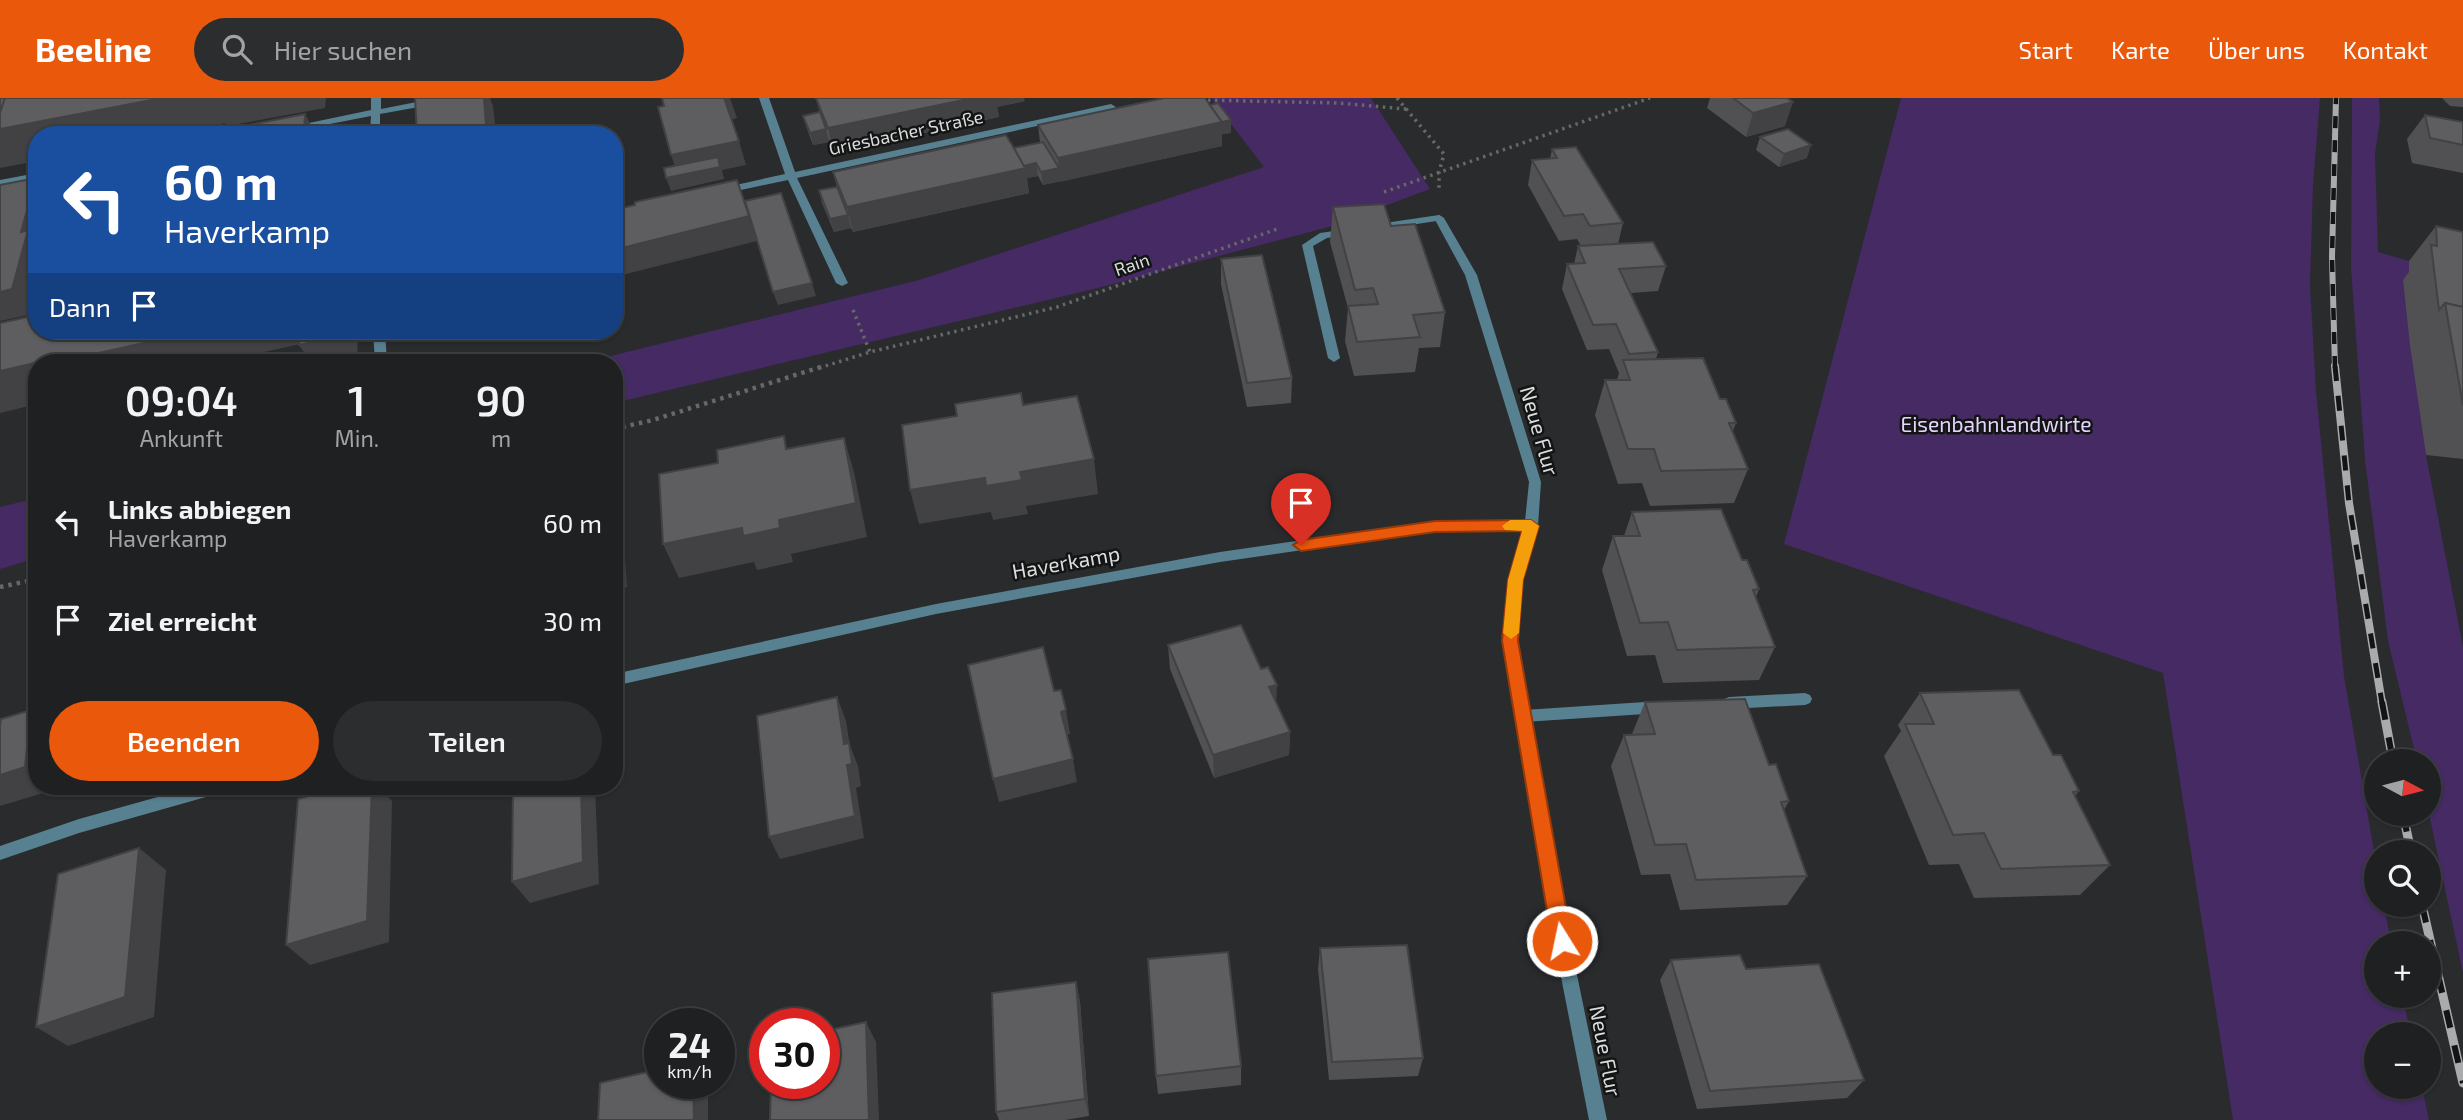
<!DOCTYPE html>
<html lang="de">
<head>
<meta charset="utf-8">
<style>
	:root { --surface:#1f2022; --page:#2c2d2f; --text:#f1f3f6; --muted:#a1a3a5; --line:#3c3e40; --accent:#ea580c }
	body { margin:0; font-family:"Exo 2",sans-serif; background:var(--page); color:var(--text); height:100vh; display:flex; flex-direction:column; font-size:26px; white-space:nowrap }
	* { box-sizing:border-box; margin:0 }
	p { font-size:23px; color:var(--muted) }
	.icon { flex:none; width:38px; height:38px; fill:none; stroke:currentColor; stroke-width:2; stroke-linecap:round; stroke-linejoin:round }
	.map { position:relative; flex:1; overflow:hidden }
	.details { position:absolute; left:28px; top:256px; width:595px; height:441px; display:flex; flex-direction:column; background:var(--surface); border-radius:28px; box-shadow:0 2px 5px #0004,0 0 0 2px var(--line) }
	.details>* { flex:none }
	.banner { position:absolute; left:28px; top:28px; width:595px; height:214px; border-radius:28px; box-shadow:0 2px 5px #0004,0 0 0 2px var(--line); background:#1a4fa0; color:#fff; overflow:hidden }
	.needle { width:46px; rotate:97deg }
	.buttons { position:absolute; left:2364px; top:651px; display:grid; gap:14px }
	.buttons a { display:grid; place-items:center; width:77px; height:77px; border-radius:50%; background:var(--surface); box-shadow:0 2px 5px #0004,0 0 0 2px var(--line); font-size:35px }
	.speed { position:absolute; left:644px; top:910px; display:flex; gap:14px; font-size:35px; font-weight:700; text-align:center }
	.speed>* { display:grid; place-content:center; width:91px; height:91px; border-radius:50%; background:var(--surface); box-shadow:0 2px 5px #0004,0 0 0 2px var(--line); line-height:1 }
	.speed small { font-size:18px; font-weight:400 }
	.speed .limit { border:10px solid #d22; background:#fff; color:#111 }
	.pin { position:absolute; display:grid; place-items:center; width:60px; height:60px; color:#fff; margin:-72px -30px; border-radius:50% 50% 50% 0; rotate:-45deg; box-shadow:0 0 7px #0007 }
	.pin .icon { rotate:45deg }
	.me { position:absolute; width:77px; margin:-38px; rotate:350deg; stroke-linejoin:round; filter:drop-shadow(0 0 5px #0008) }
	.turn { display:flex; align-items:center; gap:24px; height:147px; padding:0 21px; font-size:32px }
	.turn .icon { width:91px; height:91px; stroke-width:2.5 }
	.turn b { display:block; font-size:49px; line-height:60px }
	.then { display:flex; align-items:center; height:66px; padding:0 21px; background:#0003; gap:14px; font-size:26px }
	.eta { display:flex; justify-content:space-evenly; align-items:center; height:119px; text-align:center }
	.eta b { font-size:42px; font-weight:600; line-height:49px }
	.button { display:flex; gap:14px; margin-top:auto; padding:14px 21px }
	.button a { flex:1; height:80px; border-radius:42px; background:var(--accent); color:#fff; font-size:28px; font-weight:600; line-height:80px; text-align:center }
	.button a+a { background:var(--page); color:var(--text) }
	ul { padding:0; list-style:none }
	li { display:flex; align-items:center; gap:21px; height:98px; padding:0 21px }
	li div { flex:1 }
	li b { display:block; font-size:26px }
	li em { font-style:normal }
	header { display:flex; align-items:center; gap:42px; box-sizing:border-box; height:98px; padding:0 35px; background:var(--accent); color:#fff }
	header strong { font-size:33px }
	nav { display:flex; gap:38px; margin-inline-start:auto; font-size:24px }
	.search { width:490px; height:63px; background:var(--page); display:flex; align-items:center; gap:18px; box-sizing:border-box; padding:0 24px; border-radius:38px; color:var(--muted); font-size:26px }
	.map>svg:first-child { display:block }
	.green { fill:#452a63 }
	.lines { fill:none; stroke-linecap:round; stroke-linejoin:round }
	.path-far1 { stroke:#666869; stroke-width:3.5; stroke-dasharray:2.5 4.5; stroke-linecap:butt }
	.path { stroke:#666869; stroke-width:4.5; stroke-dasharray:3.5 5; stroke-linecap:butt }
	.lane { fill:#578191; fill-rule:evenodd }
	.street { fill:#578191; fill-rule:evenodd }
	.rail-far2-casing { stroke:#aaabad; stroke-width:6 }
	.rail-far1-casing { stroke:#aaabad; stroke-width:8 }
	.rail-casing { stroke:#aaabad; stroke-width:9 }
	.rail-far2 { stroke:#131414; stroke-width:4.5; stroke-dasharray:12; stroke-linecap:butt }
	.rail-far1 { stroke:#131414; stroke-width:5; stroke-dasharray:15; stroke-linecap:butt }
	.rail { stroke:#131414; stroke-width:6; stroke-dasharray:18; stroke-linecap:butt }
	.wall { fill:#515153 }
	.shaded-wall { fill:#424244 }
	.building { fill:#5e5e61; stroke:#424244; stroke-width:2 }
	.route { fill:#ea580c; stroke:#983908; stroke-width:2 }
	.slow { fill:#f59e0b }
	.labels { text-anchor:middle; stroke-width:5; stroke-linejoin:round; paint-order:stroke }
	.far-street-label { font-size:18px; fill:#dbdcdd; stroke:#131414 }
	.park-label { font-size:21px; fill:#e5d4fd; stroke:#131414 }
	.street-label { font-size:21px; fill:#dbdcdd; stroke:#131414 }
</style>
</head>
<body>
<header>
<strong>Beeline</strong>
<div class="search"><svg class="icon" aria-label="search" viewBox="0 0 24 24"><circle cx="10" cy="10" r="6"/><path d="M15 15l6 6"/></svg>Hier suchen</div>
<nav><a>Start</a><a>Karte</a><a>Über uns</a><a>Kontakt</a></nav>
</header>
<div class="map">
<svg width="2463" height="1022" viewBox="0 0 2463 1022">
	<rect width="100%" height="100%" fill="#292b2d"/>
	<g class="green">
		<polygon points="1211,0 1371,0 1430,91 1329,129 1094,191 614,305 614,264 586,264 919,182 1264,69"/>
		<polygon points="1901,0 2320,0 2313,88 2310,187 2316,293 2344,578 2376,765 2376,807 2384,807 2391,845 2376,845 2376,898 2402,898 2411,936 2376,936 2376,989 2422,989 2429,1022 2233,1022 2163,575 1784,446"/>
		<polygon points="2352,0 2379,0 2380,22 2375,56 2378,154 2409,163 2409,183 2403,182 2426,357 2463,549 2463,875 2429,716 2429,663 2417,663 2388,543 2365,362 2351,170"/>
		<polygon points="37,400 37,460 0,471 0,409"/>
	</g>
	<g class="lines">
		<g class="path-far1">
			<polyline points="1397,0 1444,56 1439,74 1439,91"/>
			<polyline points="1201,2 1338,5 1406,11"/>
			<polyline points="1384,94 1650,0"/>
			<polyline points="853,212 870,254"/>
			<polyline points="819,270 870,254 1057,209 1280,130"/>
		</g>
		<g class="path">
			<polyline points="614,331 653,322 824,268"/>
			<polyline points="0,489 37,481"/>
		</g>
		<g class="lane">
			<polygon points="1439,117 1444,120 1443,122 1371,133 1366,130 1371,127"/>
			<polygon points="1348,131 1352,132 1352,136 1327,140 1313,148 1340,260 1334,264 1328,260 1302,147 1320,135"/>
			<polygon points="1805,595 1810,597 1812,601 1810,605 1805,607 1729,611 1724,609 1722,605 1724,601 1729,599"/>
			<polygon points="1660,603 1665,605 1667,609 1665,613 1660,615 1523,624 1518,622 1516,618 1518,614 1523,612"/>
		</g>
		<g class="street">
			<polygon points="371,0 381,0 381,11 437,0 457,0 452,3 380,16 380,37 370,37 371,18 273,37 251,37 371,12"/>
			<polygon points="759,0 769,0 795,74 1111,6 1116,9 1111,12 797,80 848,185 842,188 836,185 788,82 722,96 717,93 722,90 785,76"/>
			<polygon points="37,75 37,81 0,88 0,82"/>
			<polygon points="1439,117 1444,120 1477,177 1541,384 1538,428 1522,482 1517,543 1570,843 1607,1022 1589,1022 1554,843 1503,543 1508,482 1523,433 1435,433 1220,464 936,516 614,588 614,576 936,506 1220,454 1435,423 1525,423 1529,384 1465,177 1434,120"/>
			<polygon points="373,233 385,233 387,264 375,264"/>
			<polygon points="197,688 228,688 225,693 220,695 79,735 0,762 0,748 79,721"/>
		</g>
		<g class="rail-far2-casing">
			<polyline id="rail-far2" points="2335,270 2332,159 2336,0"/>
		</g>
		<g class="rail-far1-casing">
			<polyline id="rail-far1" points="2335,268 2349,405 2382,605"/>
		</g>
		<g class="rail-casing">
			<g id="rail">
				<polyline points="2382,604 2393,663"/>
				<polyline points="2403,716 2411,754"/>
				<polyline points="2422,807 2463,985"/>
			</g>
		</g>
		<use href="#rail-far2" class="rail-far2"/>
		<use href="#rail-far1" class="rail-far1"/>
		<use href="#rail" class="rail"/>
	</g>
	<g class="wall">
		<polygon points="816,0 1025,3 997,9 999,19 834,54 829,41 829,44 813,47 807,31 803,18 820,15"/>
		<polygon points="1710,0 1787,0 1785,28 1746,39 1707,10"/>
		<polygon points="2442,0 2463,0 2463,9 2450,8"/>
		<polygon points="2425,17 2463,24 2463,75 2412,65 2407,41"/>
		<polygon points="1038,27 1231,35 1222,36 1222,48 1043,87 1038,78 1027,80 1029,95 853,134 851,130 834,134 822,105 819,92 837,89 833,74 1014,50 1040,44"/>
		<polygon points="1760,39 1807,60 1779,69 1756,52"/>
		<polygon points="1552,51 1623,125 1618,146 1666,168 1658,193 1631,195 1658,254 1656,261 1720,301 1736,325 1733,333 1748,371 1734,405 1650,408 1642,385 1618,386 1595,317 1605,282 1617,282 1619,275 1609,251 1587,252 1562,191 1567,166 1574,166 1578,148 1581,148 1577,141 1559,143 1528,87 1532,62 1550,61"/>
		<polygon points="1333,109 1391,128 1445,214 1440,249 1419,250 1415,274 1354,278 1345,243 1348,210 1330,144"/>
		<polygon points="2436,128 2463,134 2463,361 2426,357 2410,247 2403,182 2409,174 2409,163"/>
		<polygon points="1221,161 1292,280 1291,305 1247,309 1221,186"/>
		<polygon points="1632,414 1742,462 1759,491 1756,499 1775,549 1759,582 1663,585 1655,557 1627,558 1602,472 1613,438 1624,438"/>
		<polygon points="1168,547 1276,603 1290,634 1289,657 1214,680 1170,571"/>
		<polygon points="1920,595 2053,657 2079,693 2075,698 2110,767 2080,797 1974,800 1959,766 1929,767 1884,658 1901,633 1898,627"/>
		<polygon points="1645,604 1769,667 1789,703 1784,712 1807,778 1787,807 1680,812 1670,776 1641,777 1611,668 1624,637 1632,636"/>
		<polygon points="1320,850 1423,960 1418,978 1329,982 1318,871"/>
		<polygon points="1671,862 1746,871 1864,982 1847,1000 1697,1011 1660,882"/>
		<polygon points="1076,884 1080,904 1089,1018 1065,1022 999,1022 996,1014"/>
		<polygon points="1241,968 1241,987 1158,996 1156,978"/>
	</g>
	<g class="shaded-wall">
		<polygon points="162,0 326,0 325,10 227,28 225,25 167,37 37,37 37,63 0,70 0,31"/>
		<polygon points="462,0 490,0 493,8 496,34 497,37 490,37"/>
		<polygon points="724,0 730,0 737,20 731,22"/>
		<polygon points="973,0 1024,0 1025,3 997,9 999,19 834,54 828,30"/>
		<polygon points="1793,4 1785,28 1746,39 1753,15"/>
		<polygon points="305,16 316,37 267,37"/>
		<polygon points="1231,22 1231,35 1222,36 1222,48 1060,84 1058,60"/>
		<polygon points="826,31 829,44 813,47 810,35"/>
		<polygon points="739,43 746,67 722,72 724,81 671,93 666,80 678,77 671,57"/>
		<polygon points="1811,47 1807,60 1779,69 1784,56"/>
		<polygon points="1036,65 1038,78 1027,80 1029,95 853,134 847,109"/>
		<polygon points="1059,70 1060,83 1043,87 1041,74"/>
		<polygon points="37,81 37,201 33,216 0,223 0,194 21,134"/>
		<polygon points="848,117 851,130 834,134 830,121"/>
		<polygon points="749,118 757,143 614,179 614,152"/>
		<polygon points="812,185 816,198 778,207 773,194"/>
		<polygon points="180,233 319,233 318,242 219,264 58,264"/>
		<polygon points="341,233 358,233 357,263 352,264 311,264 299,247"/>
		<polygon points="392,233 418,233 395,238"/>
		<polygon points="37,265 37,306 0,315 0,273"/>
		<polygon points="844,340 854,374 867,439 791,456 793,464 757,472 754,464 679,480 663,446 779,422"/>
		<polygon points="1094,361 1098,396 1026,408 1028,416 993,422 991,414 919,426 910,392"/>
		<polygon points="614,403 622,419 627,489 614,492"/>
		<polygon points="1277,587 1276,610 1269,589"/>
		<polygon points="837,599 846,623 850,648 849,645 858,668 861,688 856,690 864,740 780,761 769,739 844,646"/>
		<polygon points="31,612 37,616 37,688 54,688 53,692 0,708 0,677"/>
		<polygon points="1066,612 1070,636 1065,637 1061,614"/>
		<polygon points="1290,634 1289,657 1214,680 1213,657"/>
		<polygon points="1073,661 1077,684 999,704 993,681"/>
		<polygon points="372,688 378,688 392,703 389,844 310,867 286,847"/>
		<polygon points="581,688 595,688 599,786 530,805 512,784"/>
		<polygon points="139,750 166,772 154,919 68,948 36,929"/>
		<polygon points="1076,884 1080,904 1089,1018 1085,1001"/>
		<polygon points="866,924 876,944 879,1022 869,1022"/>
		<polygon points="693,985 708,985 708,1022 694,1022"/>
	</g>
	<g class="building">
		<polygon points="0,0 5,0 0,15"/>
		<polygon points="5,0 162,0 0,31 0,15"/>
		<polygon points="415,0 484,0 486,28 493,27 494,37 417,37"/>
		<polygon points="662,0 724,0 739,43 671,57 658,9 664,8"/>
		<polygon points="816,0 973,0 828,30"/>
		<polygon points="1164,0 1205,0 1222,24 1058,60 1038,27"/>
		<polygon points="1733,0 1787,0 1793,4 1753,15"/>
		<polygon points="1218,5 1231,22 1222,24 1210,7"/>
		<polygon points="820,14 826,31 810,35 803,18"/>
		<polygon points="305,16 304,37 233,37 234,30"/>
		<polygon points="2425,17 2463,24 2463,47 2430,40"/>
		<polygon points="1788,31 1811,47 1784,56 1760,39"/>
		<polygon points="1006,37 1026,70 847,109 833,74"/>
		<polygon points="1043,44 1059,70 1041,74 1036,65 1024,68 1014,50"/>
		<polygon points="1576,49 1623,125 1590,128 1583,116 1564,118 1532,62 1557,60 1552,51"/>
		<polygon points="718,59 720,69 666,80 664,70"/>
		<polygon points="36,80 21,134 28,132 12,191 0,194 0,87"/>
		<polygon points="737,82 749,118 614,152 614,112 635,107 635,104"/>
		<polygon points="837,89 848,117 830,121 819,92"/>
		<polygon points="781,95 812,185 773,194 745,103"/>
		<polygon points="1384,106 1391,128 1415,126 1445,214 1413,217 1420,239 1357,244 1348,208 1378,206 1373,190 1355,192 1333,109"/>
		<polygon points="2436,128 2463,134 2463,209 2445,205 2439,212 2431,147 2437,148"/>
		<polygon points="1653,144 1666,168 1619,171 1658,254 1629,256 1616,226 1593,227 1567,166 1585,165 1578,148"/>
		<polygon points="1262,157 1292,280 1247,285 1221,161"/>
		<polygon points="2445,205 2463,209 2463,307"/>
		<polygon points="37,217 37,233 180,233 172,235 171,239 58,264 43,264 43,263 0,273 0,225"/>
		<polygon points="300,233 341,233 341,238 299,247"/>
		<polygon points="1703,260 1720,301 1726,301 1736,325 1729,325 1748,371 1661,373 1654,351 1628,351 1605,282 1630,282 1623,262"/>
		<polygon points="1021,295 1023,307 1077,298 1094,361 1020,374 1022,382 986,388 985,380 910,392 902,327 957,318 955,306"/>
		<polygon points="784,338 786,351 844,340 856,405 779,422 780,430 743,438 742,430 663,446 659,376 718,365 717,352"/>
		<polygon points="1721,411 1742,462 1747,462 1759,491 1753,492 1775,549 1677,552 1668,524 1640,525 1613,438 1640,438 1632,414"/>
		<polygon points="1241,527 1261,571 1268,569 1277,587 1269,589 1290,634 1213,657 1168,547"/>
		<polygon points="1043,549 1054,593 1061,592 1066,612 1061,614 1073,661 993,681 968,567"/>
		<polygon points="2019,592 2053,657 2061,657 2079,693 2073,694 2110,767 2001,771 1984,735 1953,737 1905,626 1934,626 1920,595"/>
		<polygon points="837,599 844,646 849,645 852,666 847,667 855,718 769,739 757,618"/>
		<polygon points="1745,601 1769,667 1776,666 1789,703 1781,704 1807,778 1696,782 1686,746 1655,747 1624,637 1655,636 1645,604"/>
		<polygon points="31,612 25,669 0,677 0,628 1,621"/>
		<polygon points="345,688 372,688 367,823 286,847 298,701"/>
		<polygon points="513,688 581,688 583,764 512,784"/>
		<polygon points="139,750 125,899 36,929 58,776"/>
		<polygon points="1407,847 1423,960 1332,964 1320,850"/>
		<polygon points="1228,854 1241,968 1156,978 1148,861"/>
		<polygon points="1740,857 1746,871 1819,866 1864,982 1710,993 1671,862"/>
		<polygon points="1076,884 1085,1001 996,1014 992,895"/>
		<polygon points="866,924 869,1022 770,1022 771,985 824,985 824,933"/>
		<polygon points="660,971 660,985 693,985 694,1022 598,1022 600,985"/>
	</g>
	<polygon class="route" points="1531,422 1539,428 1523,482 1518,543 1572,843 1569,849 1562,852 1555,849 1552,843 1502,543 1508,482 1522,433 1435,434 1301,453 1293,447 1301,442 1435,423"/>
	<polygon class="slow" points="1510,422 1531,422 1539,428 1523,482 1519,535 1511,541 1503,535 1508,482 1522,433 1505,432 1502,428"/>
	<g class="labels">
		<g class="far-street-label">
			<text transform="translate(906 35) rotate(-12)" y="6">Griesbacher Straße</text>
			<text transform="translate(1132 167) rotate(-19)" y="6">Rain</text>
		</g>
		<g class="park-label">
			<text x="1996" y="334">Eisenbahnlandwirte</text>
		</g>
		<g class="street-label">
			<text transform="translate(1539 333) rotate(74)" y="7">Neue Flur</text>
			<text transform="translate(1066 465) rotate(-10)" y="7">Haverkamp</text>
			<text transform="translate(1605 953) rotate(79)" y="7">Neue Flur</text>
		</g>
	</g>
</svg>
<div class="buttons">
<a><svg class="needle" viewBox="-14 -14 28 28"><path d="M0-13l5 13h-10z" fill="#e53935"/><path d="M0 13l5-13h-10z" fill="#a1a3a5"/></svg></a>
<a><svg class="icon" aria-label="search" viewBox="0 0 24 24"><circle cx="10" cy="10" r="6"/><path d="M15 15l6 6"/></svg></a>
<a>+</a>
<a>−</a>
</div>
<div class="speed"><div>24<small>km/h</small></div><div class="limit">30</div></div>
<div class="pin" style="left:1301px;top:447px;background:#d93025"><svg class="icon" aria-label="arrive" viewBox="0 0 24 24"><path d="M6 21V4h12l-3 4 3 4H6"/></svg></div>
<svg class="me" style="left:1562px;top:843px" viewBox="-20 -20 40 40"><circle r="17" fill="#ea580c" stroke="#fff" stroke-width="3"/><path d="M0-11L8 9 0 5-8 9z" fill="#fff"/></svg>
<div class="banner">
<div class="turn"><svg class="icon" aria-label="left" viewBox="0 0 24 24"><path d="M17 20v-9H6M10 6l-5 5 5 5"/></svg><div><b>60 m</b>Haverkamp</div></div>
<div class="then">Dann<svg class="icon" aria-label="arrive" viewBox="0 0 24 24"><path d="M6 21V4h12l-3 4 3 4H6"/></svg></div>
</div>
<section class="details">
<div class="eta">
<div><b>09:04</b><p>Ankunft</p></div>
<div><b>1</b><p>Min.</p></div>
<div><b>90</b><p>m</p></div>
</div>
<ul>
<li><svg class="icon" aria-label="left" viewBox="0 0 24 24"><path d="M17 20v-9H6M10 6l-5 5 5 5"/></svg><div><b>Links abbiegen</b><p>Haverkamp</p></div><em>60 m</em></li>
<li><svg class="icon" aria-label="arrive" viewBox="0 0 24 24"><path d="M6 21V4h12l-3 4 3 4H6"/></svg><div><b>Ziel erreicht</b></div><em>30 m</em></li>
</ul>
<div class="button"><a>Beenden</a><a>Teilen</a></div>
</section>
</div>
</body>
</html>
